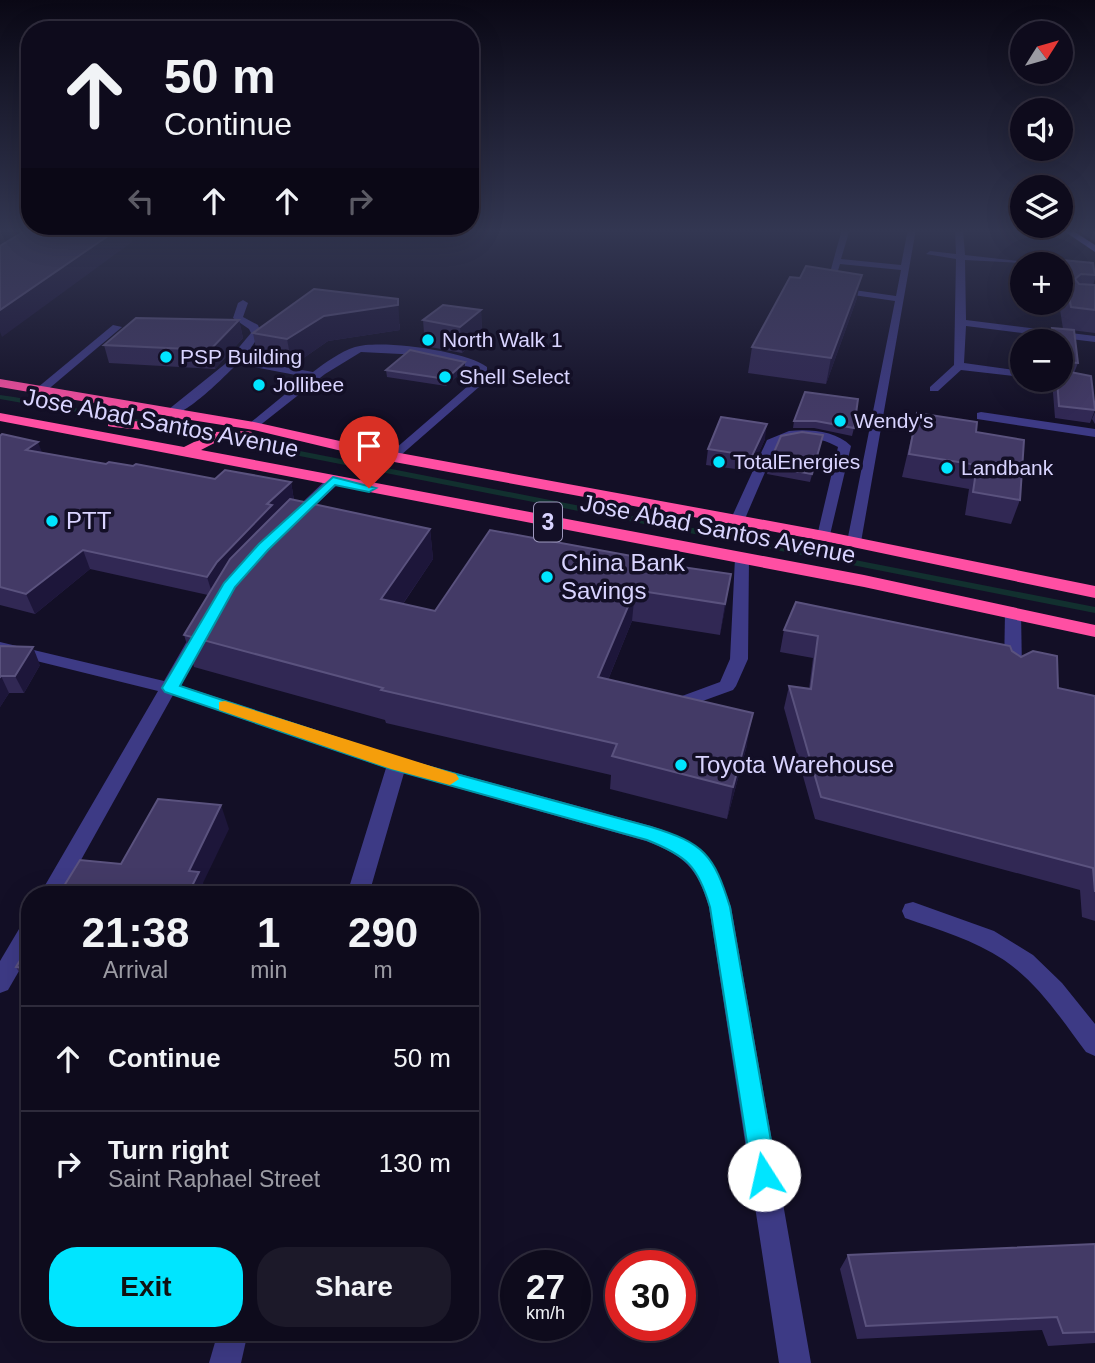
<!DOCTYPE html>
<html lang="en">
<head>
<meta charset="utf-8">
<style>
	:root { --surface:#0e0b1c; --page:#1c1929; --text:#f1f3f6; --muted:#9b9ba3; --line:#2e2b3b; --accent:#00e5ff }
	body { margin:0; font-family:Helvetica,sans-serif; background:var(--page); color:var(--text); height:100vh; display:flex; flex-direction:column; font-size:26px; white-space:nowrap }
	* { box-sizing:border-box; margin:0 }
	p { font-size:23px; color:var(--muted) }
	.icon { flex:none; width:38px; height:38px; fill:none; stroke:currentColor; stroke-width:2; stroke-linecap:round; stroke-linejoin:round }
	.map { position:relative; flex:1; overflow:hidden }
	.panel { position:absolute; left:21px; top:886px; width:458px; height:455px; display:flex; flex-direction:column; background:var(--surface); border-radius:28px; box-shadow:0 7px 28px #0002,0 0 0 2px var(--line) }
	.panel>* { flex:none }
	.guide { position:absolute; left:21px; top:21px; width:458px; height:214px; border-radius:28px; box-shadow:0 7px 28px #0002,0 0 0 2px var(--line); background:#0e0b1c; color:var(--text); overflow:hidden }
	.needle { width:46px; rotate:53deg }
	.fabs { position:absolute; left:1010px; top:21px; display:grid; gap:14px }
	.fabs a { display:grid; place-items:center; width:63px; height:63px; border-radius:50%; background:var(--surface); box-shadow:0 7px 28px #0002,0 0 0 2px var(--line); font-size:35px }
	.speed { position:absolute; left:500px; top:1250px; display:flex; gap:14px; font-size:35px; font-weight:700; text-align:center }
	.speed>* { display:grid; place-content:center; width:91px; height:91px; border-radius:50%; background:var(--surface); box-shadow:0 7px 28px #0002,0 0 0 2px var(--line); line-height:1 }
	.speed small { font-size:18px; font-weight:400 }
	.speed .limit { border:10px solid #d22; background:#fff; color:#111 }
	.pin { position:absolute; display:grid; place-items:center; width:60px; height:60px; color:#fff; margin:-72px -30px; border-radius:50% 50% 50% 0; rotate:-45deg; box-shadow:0 0 7px #0007 }
	.pin .icon { rotate:45deg }
	.me { position:absolute; width:77px; margin:-38px; rotate:350deg; stroke-linejoin:round; filter:drop-shadow(0 0 5px #0008) }
	.turn { display:flex; align-items:center; gap:24px; height:147px; padding:0 28px; font-size:32px }
	.turn .icon { width:91px; height:91px; stroke-width:2.5 }
	.turn b { display:block; font-size:49px; line-height:60px }
	.lanes { display:flex; align-items:center; height:66px; padding:0 28px; background:#0003; justify-content:center; gap:35px; direction:ltr }
	.lanes .off { opacity:.35 }
	.eta { display:flex; justify-content:space-evenly; align-items:center; height:119px; text-align:center }
	.eta b { font-size:42px; font-weight:700; line-height:49px }
	.action { display:flex; gap:14px; margin-top:auto; padding:14px 28px }
	.action a { flex:1; height:80px; border-radius:28px; background:var(--accent); color:#111; font-size:28px; font-weight:700; line-height:80px; text-align:center }
	.action a+a { background:var(--page); color:var(--text) }
	ul { padding:0; list-style:none }
	li { display:flex; align-items:center; gap:21px; height:105px; padding:0 28px; border-top:2px solid var(--line) }
	li div { flex:1 }
	li b { display:block; font-size:26px }
	li em { font-style:normal }
	.map>svg:first-child { display:block }
	.green { fill:#12302f }
	.lines { fill:none; stroke-linecap:round; stroke-linejoin:round }
	.lane { fill:#3d3a85; fill-rule:evenodd }
	.street { fill:#3d3a85; fill-rule:evenodd }
	.secondary { fill:#6f6bff; fill-rule:evenodd }
	.highway { fill:#ff4fa3; fill-rule:evenodd }
	.wall { fill:#312854 }
	.shaded-wall { fill:#1d163a }
	.building { fill:#433a66; stroke:#5a527e; stroke-width:2 }
	.route { fill:#00e5ff; stroke:#0095a6; stroke-width:2 }
	.slow { fill:#f59e0b }
	.poi-dot { fill:#00e5ff; stroke:#130f26; stroke-width:2.5 }
	.labels { text-anchor:middle; stroke-width:7; stroke-linejoin:round; paint-order:stroke }
	.far-poi-label { font-size:21px; fill:#d9d4ff; stroke:#130f26; text-anchor:start }
	.shield { fill:#130f26; stroke:#9e99be; stroke-width:2 }
	.shield-label { font-size:23px; font-weight:bold; fill:#d9d4ff }
	.street-label { font-size:24px; fill:#d9d4ff; stroke:#130f26 }
	.poi-label { font-size:24px; fill:#d9d4ff; stroke:#130f26; text-anchor:start }
</style>
</head>
<body>
<div class="map">
<svg width="1095" height="1363" viewBox="0 0 1095 1363">
	<rect width="100%" height="100%" fill="#130f26"/>
	<g class="green">
		<polygon points="0,395 14,397 157,423 153,426 0,399"/>
		<polygon points="229,437 1095,607 1095,613 224,441"/>
	</g>
	<g class="lines">
		<g class="lane">
			<path d="M842 229H850L841 259 901 265 908 229H916L861 542 854 546 847 542 895 301 825 291ZM840 264 901 270 896 296 833 287Z"/>
			<path d="M243 300 248 303 243 317 258 325 261 333 248 352 258 347 263 350 253 357V361L313 372C326 362 340 352 355 347 381 339 467 351 487 367V380L393 462 387 458 388 455 476 379V369L421 355 361 352 325 374 254 430 248 426 250 423 306 377 244 365 243 358C230 371 186 417 169 415V409L225 364 251 333 249 329 233 318 238 303Z"/>
			<polygon points="113,325 122,327 45,392 37,392 37,388"/>
			<path d="M789 431C810 429 836 431 851 446L829 539H819L817 536 838 447C821 437 797 434 778 442L744 521 737 525 730 521 767 440Z"/>
			<polygon points="742,554 749,558 748,659 736,686 733,690 675,711 663,711 660,707 663,703 720,682 730,659 735,558"/>
			<polygon points="1013,607 1021,612 1022,671 1013,677 1004,671 1005,612"/>
		</g>
		<g class="street">
			<polygon points="955,229 963,229 965,255 1044,264 965,260 966,320 1095,336 1095,342 966,326 964,363 1022,371 1022,377 961,370 938,391 930,391 930,387 954,365 956,259 926,254 930,251 956,254"/>
			<polygon points="981,412 1095,429 1095,437 977,419 977,413"/>
			<polygon points="333,477 340,481 338,484 297,523 287,523 287,517 328,478"/>
			<path d="M200 628 208 633 179 685 401 758 651 826C700 842 715 859 731 907L811 1363H779L709 907C697 867 685 856 646 841L404 773 369 894H347L386 768 173 695 62 894H40L158 691 0 652V642L164 681 194 629Z"/>
			<path d="M913 902 994 931 1033 955 1062 983 1095 1024V1056L1086 1052C1062 1020 1038 983 1004 960 974 940 939 930 905 918L902 911 905 904Z"/>
			<polygon points="30,921 30,952 8,990 0,993 0,961 22,924"/>
			<polygon points="218,1332 248,1332 241,1363 209,1363"/>
		</g>
		<polygon class="secondary" points="1061,229 1070,229 1095,245 1095,252"/>
		<g class="highway">
			<polygon points="0,379 254,422 367,447 824,531 1095,586 1095,598 824,541 367,457 254,430 191,420 153,431 113,427 108,426 108,420 153,422 174,417 0,387"/>
			<polygon points="0,413 184,447 214,432 247,431 252,432 252,438 222,439 201,450 864,575 1095,625 1095,637 864,587 0,421"/>
		</g>
	</g>
	<g class="wall">
		<polygon points="1075,229 1095,229 1095,242"/>
		<polygon points="1062,260 1095,270 1095,279 1093,285 1095,285 1095,333 1063,329 1059,303 1060,303 1060,264"/>
		<polygon points="857,298 826,384 748,373 752,347"/>
		<polygon points="481,310 482,335 462,353 425,346 423,320"/>
		<polygon points="239,320 243,338 215,369 109,363 104,345"/>
		<polygon points="400,324 400,330 328,341 292,366 258,359 253,333"/>
		<polygon points="1052,328 1078,363 1074,373 1095,410 1090,423 1055,418 1052,380 1060,380 1060,341 1049,341"/>
		<polygon points="465,369 446,386 387,377 386,370"/>
		<polygon points="805,392 854,428 852,436 814,428 793,428 794,421"/>
		<polygon points="1095,412 1095,424 1092,419"/>
		<polygon points="917,413 976,432 1020,500 1011,524 965,515 969,489 902,477"/>
		<polygon points="823,435 810,482 767,474 768,466"/>
		<polygon points="0,436 42,453 106,464 133,466 215,479 291,482 294,500 430,529 433,559 403,604 435,611 648,562 731,574 720,635 632,621 608,680 747,745 727,819 610,789 611,775 386,723 385,720 194,667 184,635 208,595 90,569 35,614 0,605"/>
		<polygon points="765,439 750,471 706,465 708,449"/>
		<polygon points="784,630 1012,651 1058,688 1095,696 1095,921 1082,917 1080,890 815,819 784,708 789,686 809,689 813,658 780,652"/>
		<polygon points="0,646 40,665 24,693 9,693 0,707"/>
		<polygon points="30,944 30,977 21,976 16,967"/>
		<polygon points="1095,1244 1095,1343 1048,1346 1042,1330 857,1339 840,1269 848,1255"/>
	</g>
	<g class="shaded-wall">
		<polygon points="118,229 129,229 132,242 2,337 0,332 0,310"/>
		<polygon points="862,275 857,298 826,384 831,358"/>
		<polygon points="398,299 400,330 328,341 292,366 287,339 324,316"/>
		<polygon points="481,310 482,335 462,353 460,327"/>
		<polygon points="239,320 243,338 215,369 210,350"/>
		<polygon points="465,362 465,369 446,386 446,379"/>
		<polygon points="767,424 765,439 750,471 752,456"/>
		<polygon points="38,442 45,460 26,450"/>
		<polygon points="291,482 294,501 213,596 207,577 217,562 267,504"/>
		<polygon points="430,529 433,559 385,630 381,599"/>
		<polygon points="83,550 90,569 35,614 26,594"/>
		<polygon points="731,574 726,605 720,635 725,604"/>
		<polygon points="635,590 632,621 596,709 598,677"/>
		<polygon points="33,647 40,665 24,693 15,676"/>
		<polygon points="1,676 9,693 0,707 0,677"/>
		<polygon points="753,713 747,745 727,819 733,787"/>
		<polygon points="221,805 229,829 203,883 208,894 188,894 189,871"/>
	</g>
	<g class="building">
		<polygon points="28,229 118,229 0,310 0,246"/>
		<polygon points="1088,229 1095,229 1095,234"/>
		<polygon points="1062,260 1093,263 1095,275 1081,274 1075,279 1079,284 1095,285 1095,310 1071,307"/>
		<polygon points="806,266 862,275 831,358 752,347 790,277 800,278"/>
		<polygon points="314,289 398,299 398,305 324,316 287,339 253,333"/>
		<polygon points="443,305 481,310 460,327 423,320"/>
		<polygon points="136,318 239,320 210,350 104,345"/>
		<polygon points="1052,328 1074,330 1078,363 1065,362 1060,366 1060,341 1054,341"/>
		<polygon points="410,350 465,362 446,379 386,370"/>
		<polygon points="1060,370 1091,376 1095,410 1059,406 1057,380 1060,380"/>
		<polygon points="805,392 858,399 854,428 816,421 794,421"/>
		<polygon points="917,413 977,422 976,432 1024,440 1020,500 973,492 977,465 909,454"/>
		<polygon points="721,417 767,424 752,456 708,449"/>
		<polygon points="802,432 823,435 812,474 768,466 781,436"/>
		<polygon points="2,434 38,442 26,450 106,464 109,462 133,466 136,464 215,479 225,470 291,482 267,504 272,505 217,562 207,577 83,550 26,594 0,587 0,436"/>
		<polygon points="290,499 430,529 381,599 435,611 490,530 648,559 647,562 731,574 725,604 635,590 598,677 753,713 733,787 612,756 617,744 381,690 383,688 184,635 230,559"/>
		<polygon points="796,602 1010,646 1012,651 1021,657 1033,651 1057,656 1058,688 1095,696 1095,892 1093,868 821,797 789,686 811,689 818,636 784,630"/>
		<polygon points="0,646 33,647 15,676 1,676 0,677"/>
		<polygon points="158,799 221,805 189,871 199,872 188,894 59,894 80,860 121,864"/>
		<polygon points="30,944 30,969 16,967"/>
		<polygon points="1095,1244 1095,1332 1063,1333 1057,1317 866,1326 848,1255"/>
	</g>
	<linearGradient id="sky" x2="0" y2="1"><stop stop-color="#0a0815"/><stop offset="0.55" stop-color="#333752"/><stop offset="1" stop-color="#333752" stop-opacity="0"/></linearGradient>
	<rect width="1095" height="420" fill="url(#sky)"/>
	<path class="route" d="M333 477 376 488 369 492 335 485 268 550 235 587 180 686 401 759 651 827C704 843 714 855 730 907L777 1175 773 1184 764 1188 755 1184 752 1175 710 907C698 866 687 856 647 840L391 769 165 692 162 688 224 583 259 544Z"/>
	<polygon class="slow" points="225,701 456,774 459,779 450,785 391,769 219,710 219,702"/>
	<g class="poi-dot">
		<circle cx="428" cy="340" r="7"/>
		<circle cx="166" cy="357" r="7"/>
		<circle cx="445" cy="377" r="7"/>
		<circle cx="259" cy="385" r="7"/>
		<circle cx="840" cy="421" r="7"/>
		<circle cx="719" cy="462" r="7"/>
		<circle cx="947" cy="468" r="7"/>
		<circle cx="52" cy="521" r="7"/>
		<circle cx="547" cy="577" r="7"/>
		<circle cx="681" cy="765" r="7"/>
	</g>
	<g class="labels">
		<g class="far-poi-label">
			<text x="442" y="347">North Walk 1</text>
			<text x="180" y="364">PSP Building</text>
			<text x="459" y="384">Shell Select</text>
			<text x="273" y="392">Jollibee</text>
			<text x="854" y="428">Wendy's</text>
			<text x="733" y="469">TotalEnergies</text>
			<text x="961" y="475">Landbank</text>
		</g>
		<rect class="shield" x="534" y="502.5" width="28" height="39" rx="5"/>
		<g class="shield-label">
			<text x="548" y="530">3</text>
		</g>
		<g class="street-label">
			<text transform="translate(161 423) rotate(11)" y="8">Jose Abad Santos Avenue</text>
			<text transform="translate(718 529) rotate(11)" y="8">Jose Abad Santos Avenue</text>
		</g>
		<g class="poi-label">
			<text x="66" y="529">PTT</text>
			<text x="561" y="571">China Bank<tspan x="561" dy="28">Savings</tspan></text>
			<text x="695" y="773">Toyota Warehouse</text>
		</g>
	</g>
</svg>
<div class="fabs">
<a><svg class="needle" viewBox="-14 -14 28 28"><path d="M0-13l5 13h-10z" fill="#e53935"/><path d="M0 13l5-13h-10z" fill="#9b9ba3"/></svg></a>
<a><svg class="icon" aria-label="sound" viewBox="0 0 24 24"><path d="M4 9h4l5-4v14l-5-4H4zM17 9q2 3 0 6"/></svg></a>
<a><svg class="icon" aria-label="layers" viewBox="0 0 24 24"><path d="M12 4l9 5-9 5-9-5zM3 14l9 5 9-5"/></svg></a>
<a>+</a>
<a>−</a>
</div>
<div class="speed"><div>27<small>km/h</small></div><div class="limit">30</div></div>
<div class="pin" style="left:369px;top:488px;background:#d93025"><svg class="icon" aria-label="arrive" viewBox="0 0 24 24"><path d="M6 21V4h12l-3 4 3 4H6"/></svg></div>
<svg class="me" style="left:764px;top:1175px" viewBox="-20 -20 40 40"><circle r="19" fill="#fff"/><path d="M0-13L10 11 0 6-10 11z" fill="#00e5ff"/></svg>
<div class="guide">
<div class="turn"><svg class="icon" aria-label="ahead" viewBox="0 0 24 24"><path d="M12 20V5M6 11l6-6 6 6"/></svg><div><b>50 m</b>Continue</div></div>
<div class="lanes"><svg class="icon off" aria-label="left" viewBox="0 0 24 24"><path d="M17 20v-9H6M10 6l-5 5 5 5"/></svg><svg class="icon" aria-label="ahead" viewBox="0 0 24 24"><path d="M12 20V5M6 11l6-6 6 6"/></svg><svg class="icon" aria-label="ahead" viewBox="0 0 24 24"><path d="M12 20V5M6 11l6-6 6 6"/></svg><svg class="icon off" aria-label="right" viewBox="0 0 24 24"><path d="M7 20v-9h11M14 6l5 5-5 5"/></svg></div>
</div>
<section class="panel">
<div class="eta">
<div><b>21:38</b><p>Arrival</p></div>
<div><b>1</b><p>min</p></div>
<div><b>290</b><p>m</p></div>
</div>
<ul>
<li><svg class="icon" aria-label="ahead" viewBox="0 0 24 24"><path d="M12 20V5M6 11l6-6 6 6"/></svg><div><b>Continue</b></div><em>50 m</em></li>
<li><svg class="icon" aria-label="right" viewBox="0 0 24 24"><path d="M7 20v-9h11M14 6l5 5-5 5"/></svg><div><b>Turn right</b><p>Saint Raphael Street</p></div><em>130 m</em></li>
</ul>
<div class="action"><a>Exit</a><a>Share</a></div>
</section>
</div>
</body>
</html>
